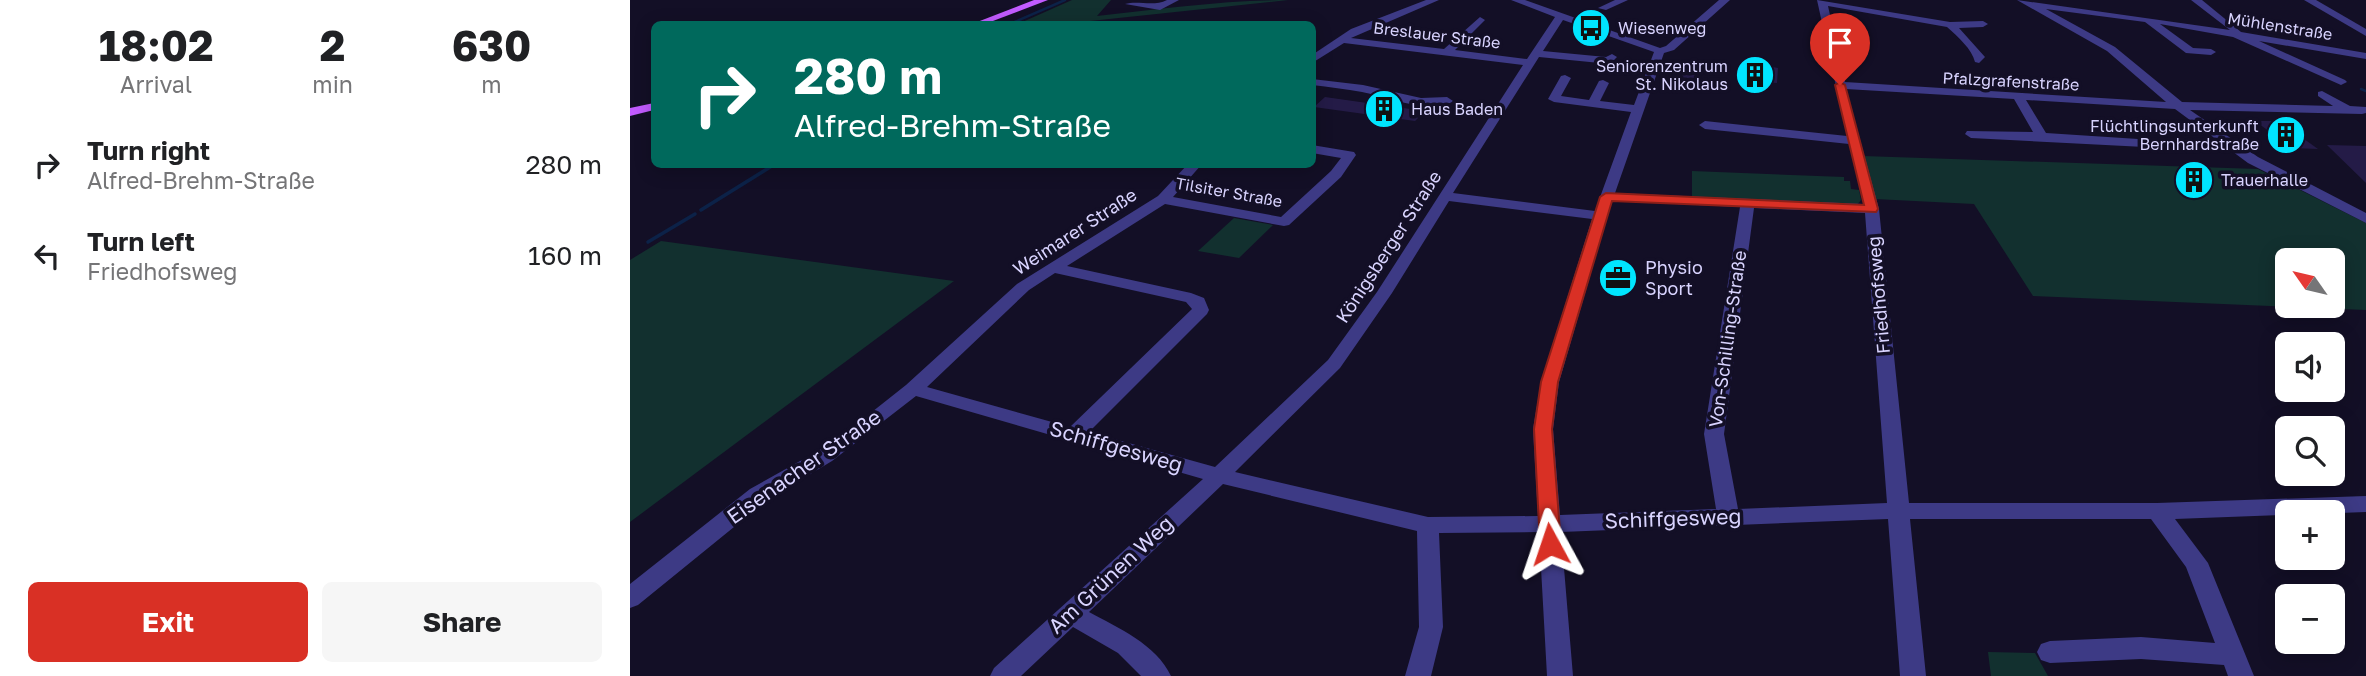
<!DOCTYPE html>
<html lang="en">
<head>
<meta charset="utf-8">
<style>
	:root { --surface:#fff; --page:#f6f6f6; --text:#202124; --muted:#757577; --accent:#d93025 }
	body { margin:0; font-family:"Golos Text",sans-serif; background:var(--page); color:var(--text); height:100vh; display:flex; flex-direction:column; font-size:26px; white-space:nowrap }
	* { box-sizing:border-box; margin:0 }
	p { font-size:23px; color:var(--muted) }
	.icon { flex:none; width:38px; height:38px; fill:none; stroke:currentColor; stroke-width:2; stroke-linecap:round; stroke-linejoin:round }
	.map { position:relative; flex:1; overflow:hidden }
	.details { display:flex; flex-direction:column; background:var(--surface); width:630px }
	.details>* { flex:none }
	.top-card { position:absolute; left:21px; top:21px; width:665px; height:147px; border-radius:10px; box-shadow:0 4px 18px #0003; background:#00695c; color:#fff; overflow:hidden }
	.needle { width:46px; rotate:304deg }
	.fabs { position:absolute; left:1645px; top:248px; display:grid; gap:14px }
	.fabs a { display:grid; place-items:center; width:70px; height:70px; border-radius:10px; background:var(--surface); box-shadow:0 4px 18px #0003; font-size:35px }
	.pin { position:absolute; display:grid; place-items:center; width:60px; height:60px; color:#fff; margin:-72px -30px; border-radius:50% 50% 50% 0; rotate:-45deg; box-shadow:0 0 7px #0007 }
	.pin .icon { rotate:45deg }
	.me { position:absolute; width:77px; margin:-38px; rotate:355deg; stroke-linejoin:round; filter:drop-shadow(0 0 5px #0008) }
	.turn { display:flex; align-items:center; gap:24px; height:147px; padding:0 28px; font-size:32px }
	.turn .icon { width:91px; height:91px; stroke-width:2.5 }
	.turn b { display:block; font-size:49px; line-height:60px }
	.eta { display:flex; justify-content:space-evenly; align-items:center; height:119px; text-align:center }
	.eta b { font-size:42px; font-weight:700; line-height:49px }
	.action { display:flex; gap:14px; margin-top:auto; padding:14px 28px }
	.action a { flex:1; height:80px; border-radius:10px; background:var(--accent); color:#fff; font-size:28px; font-weight:700; line-height:80px; text-align:center }
	.action a+a { background:var(--page); color:var(--text) }
	ul { padding:0; list-style:none }
	li { display:flex; align-items:center; gap:21px; height:91px; padding:0 28px }
	li div { flex:1 }
	li b { display:block; font-size:26px }
	li em { font-style:normal }
	main { display:flex; flex:1; min-height:0 }
	.map>svg:first-child { display:block }
	.green { fill:#12302f; fill-rule:evenodd }
	.lines { fill:none; stroke-linecap:round; stroke-linejoin:round }
	.stream-far1 { stroke:#0c2248; stroke-width:2.5 }
	.stream { stroke:#0c2248; stroke-width:3.5 }
	.building { fill:#241b47 }
	.minor { fill:#3d3a85; fill-rule:evenodd }
	.major { fill:#c25bff; fill-rule:evenodd }
	.route { fill:#d93025; stroke:#8d1f18; stroke-width:2 }
	.labels { text-anchor:middle; stroke-width:7; stroke-linejoin:round; paint-order:stroke }
	.far-street-label { font-size:16px; fill:#d9d4ff; stroke:#130f26 }
	.far-poi-label { font-size:16px; fill:#d9d4ff; stroke:#130f26; text-anchor:start }
	.street-label { font-size:18px; fill:#d9d4ff; stroke:#130f26 }
	.poi-label { font-size:18px; fill:#d9d4ff; stroke:#130f26; text-anchor:start }
	.near-street-label { font-size:21px; fill:#d9d4ff; stroke:#130f26 }
</style>
</head>
<body>
<main>
<section class="details">
<div class="eta">
<div><b>18:02</b><p>Arrival</p></div>
<div><b>2</b><p>min</p></div>
<div><b>630</b><p>m</p></div>
</div>
<ul>
<li><svg class="icon" aria-label="right" viewBox="0 0 24 24"><path d="M7 20v-9h11M14 6l5 5-5 5"/></svg><div><b>Turn right</b><p>Alfred-Brehm-Straße</p></div><em>280 m</em></li>
<li><svg class="icon" aria-label="left" viewBox="0 0 24 24"><path d="M17 20v-9H6M10 6l-5 5 5 5"/></svg><div><b>Turn left</b><p>Friedhofsweg</p></div><em>160 m</em></li>
</ul>
<div class="action"><a>Exit</a><a>Share</a></div>
</section>
<div class="map">
<svg width="1736" height="676" viewBox="0 0 1736 676">
	<rect width="100%" height="100%" fill="#130f26"/>
	<g class="green">
		<path d="M442 0H481L467 16C531 9 594 0 658 0L432 24H388Z"/>
		<path d="M1233 156 1628 169 1736 223V310L1403 296 1344 204 1245 199ZM1657 261H1703V306H1657Z"/>
		<polygon points="1062,171 1214,177 1214,181 1220,181 1221,189 1229,190 1231,200 1227,205 1062,198"/>
		<polygon points="604,218 643,225 609,258 568,251"/>
		<polygon points="31,241 324,281 0,522 0,260"/>
		<polygon points="1358,652 1405,653 1418,676 1361,676"/>
	</g>
	<g class="lines">
		<g class="stream-far1">
			<polyline points="380,24 435,0"/>
			<polyline points="1731,89 1736,91"/>
		</g>
		<g class="stream">
			<polyline points="71,210 145,164"/>
			<polyline points="18,242 65,214"/>
		</g>
	</g>
	<g class="building">
		<polygon points="1127,64 1148,68 1147,83 1133,82 1132,86 1114,84 1116,68 1126,68"/>
		<polygon points="1052,65 1075,70 1063,79 1037,76"/>
		<polygon points="695,97 744,104 795,111 785,121 684,107"/>
		<polygon points="1625,121 1649,121 1688,149 1662,148"/>
		<polygon points="1697,145 1736,146 1736,183"/>
	</g>
	<g class="lines">
		<g class="minor">
			<path d="M537 0H549L530 10 495 4C508 0 523 7 537 0Z"/>
			<path d="M796 0H809L721 38 814 49 850 17 855 20 825 50 897 59 925 17 881 0H895L1030 48 1036 46 1089 0H1100L1044 50 1034 53 985 193 1234 204 1219 144 1075 129 1069 125 1075 121 1217 136 1187 0 1320 22 1353 21 1358 24 1353 27 1329 28 1355 57 1349 63 1345 62C1342 49 1328 37 1317 27L1198 6 1215 82 1536 102 1477 51 1387 0 1600 30 1561 0H1572L1611 32 1736 53V59L1629 41 1715 80 1717 82 1711 85 1603 37 1530 24 1563 48 1581 49 1586 52 1581 55 1556 53 1515 22 1416 9 1485 47 1552 102 1703 106 1688 96V92L1692 91 1720 106 1736 107V113L1732 114 1560 110 1628 157 1736 213V223L1618 163 1545 109 1396 100 1416 133 1539 141 1540 144 1534 148 1341 138 1335 134 1337 131 1403 132 1384 99 1216 89 1249 209 1279 503H1527L1736 496V512L1545 519 1578 563 1624 676H1598L1594 665 1511 659 1420 663 1411 660 1407 652 1411 644 1420 641 1511 637 1585 643 1556 567 1521 519H1280L1296 676H1270L1258 519 931 532 943 676H917L909 532 809 533 813 627 801 676H775L789 627 787 531 593 484 459 612C488 628 526 644 541 676H511L488 653 443 627 391 676H360L364 668 573 479 286 396 202 461 136 501 8 605 0 608V584L120 489 188 451 228 423 276 385 387 284 528 196 558 164H572L543 197 651 217 701 171 711 158 682 153V145L724 152 726 155 711 177 659 225 654 226 535 204 437 266 561 293 574 298 579 310 577 314 459 432 585 467 698 360 747 292 893 65 714 43 682 63V55L721 29ZM933 20 1024 52 1004 105 970 101 979 83 973 80 969 81 959 100 931 96 941 78 935 75 931 76 918 99 924 102 1001 112 965 211 823 193 909 57 980 64 987 57 982 54 976 57 913 51ZM819 201 962 219 911 382 903 429 908 516 798 517 605 472 710 368 762 293ZM982 201 1110 207 1074 434 1086 509 930 515 923 429 929 382ZM1124 208 1235 213 1257 503 1108 509 1094 434ZM425 273 556 302 562 309 440 427 297 387 399 290Z"/>
			<polygon points="985,0 998,0 976,10 968,8"/>
			<polygon points="1674,0 1686,0 1736,29 1736,36"/>
			<path d="M682 79 733 85 791 98 817 97 823 101C803 116 755 96 732 92 716 89 699 87 682 85Z"/>
		</g>
		<g class="major">
			<polygon points="404,0 418,0 355,24 342,24"/>
			<polygon points="24,103 24,110 0,116 0,108"/>
		</g>
	</g>
	<polygon class="route" points="1210,82 1215,85 1248,209 1246,212 982,201 928,382 922,429 931,544 928,549 920,552 913,549 910,544 904,429 911,382 970,197 976,193 1234,205 1205,85"/>
	<defs>
		<g id="bus-disc" transform="scale(2.0125)"><circle r="9.5" fill="#00e5ff" stroke="#130f26"/><path d="M-5-6H5V4H4V6H2V4H-2V6H-4V4H-5ZM-3.5-4V0h7V-4ZM-3.5 1.2v1.5H-2V1.2ZM2 1.2v1.5H3.5V1.2Z" fill="#111"/></g>
		<g id="building-disc" transform="scale(2.0125)"><circle r="9.5" fill="#00e5ff" stroke="#130f26"/><path d="M-4-6H4V6H1V3H-1V6H-4ZM-2.5-4.3h1.7v1.8h-1.7ZM.8-4.3h1.7v1.8H.8ZM-2.5-1h1.7V.8h-1.7ZM.8-1h1.7V.8H.8Z" fill="#111"/></g>
		<g id="office-disc" transform="scale(2.0125)"><circle r="9.5" fill="#00e5ff" stroke="#130f26"/><path d="M-6-3h4V-5.5h4V-3h4V5H-6ZM-1-4.5V-3h2v-1.5ZM-6 0V1H6V0Z" fill="#111"/></g>
	</defs>
	<g fill-rule="evenodd">
		<use href="#bus-disc" x="961" y="28"/>
		<use href="#building-disc" x="1125" y="75"/>
		<use href="#building-disc" x="754" y="109"/>
		<use href="#building-disc" x="1656" y="135"/>
		<use href="#building-disc" x="1564" y="180"/>
		<use href="#office-disc" x="988" y="278"/>
	</g>
	<g class="labels">
		<g class="far-street-label">
			<text transform="translate(1650 26) rotate(9)" y="6">Mühlenstraße</text>
			<text transform="translate(807 35) rotate(7)" y="6">Breslauer Straße</text>
			<text transform="translate(1381 81) rotate(3)" y="6">Pfalzgrafenstraße</text>
			<text transform="translate(599 192) rotate(10)" y="6">Tilsiter Straße</text>
		</g>
		<g class="far-poi-label">
			<text x="988" y="34">Wiesenweg</text>
			<text x="1098" y="72" text-anchor="end">Seniorenzentrum<tspan x="1098" dy="18">St. Nikolaus</tspan></text>
			<text x="781" y="115">Haus Baden</text>
			<text x="1629" y="132" text-anchor="end">Flüchtlingsunterkunft<tspan x="1629" dy="18">Bernhardstraße</tspan></text>
			<text x="1591" y="186">Trauerhalle</text>
		</g>
		<g class="street-label">
			<text transform="translate(445 232) rotate(-33)" y="6">Weimarer Straße</text>
			<text transform="translate(759 247) rotate(-57)" y="6">Königsberger Straße</text>
			<text transform="translate(1249 295) rotate(-95)" y="6">Friedhofsweg</text>
			<text transform="translate(1098 339) rotate(-82)" y="6">Von-Schilling-Straße</text>
		</g>
		<g class="poi-label">
			<text x="1015" y="274">Physio<tspan x="1015" dy="21">Sport</tspan></text>
		</g>
		<g class="near-street-label">
			<text transform="translate(486 447) rotate(16)" y="7">Schiffgesweg</text>
			<text transform="translate(174 467) rotate(-35)" y="7">Eisenacher Straße</text>
			<text transform="translate(1043 519) rotate(-2)" y="7">Schiffgesweg</text>
			<text transform="translate(481 575) rotate(-43)" y="7">Am Grünen Weg</text>
		</g>
	</g>
</svg>
<div class="fabs">
<a><svg class="needle" viewBox="-14 -14 28 28"><path d="M0-13l5 13h-10z" fill="#e53935"/><path d="M0 13l5-13h-10z" fill="#757577"/></svg></a>
<a><svg class="icon" aria-label="sound" viewBox="0 0 24 24"><path d="M4 9h4l5-4v14l-5-4H4zM17 9q2 3 0 6"/></svg></a>
<a><svg class="icon" aria-label="search" viewBox="0 0 24 24"><circle cx="10" cy="10" r="6"/><path d="M15 15l6 6"/></svg></a>
<a>+</a>
<a>−</a>
</div>
<div class="pin" style="left:1210px;top:85px;background:#d93025"><svg class="icon" aria-label="arrive" viewBox="0 0 24 24"><path d="M6 21V4h12l-3 4 3 4H6"/></svg></div>
<svg class="me" style="left:920px;top:544px" viewBox="-20 -20 40 40"><path d="M0-17L14 15 0 8-14 15z" fill="#d93025" stroke="#fff" stroke-width="4"/></svg>
<div class="top-card">
<div class="turn"><svg class="icon" aria-label="right" viewBox="0 0 24 24"><path d="M7 20v-9h11M14 6l5 5-5 5"/></svg><div><b>280 m</b>Alfred-Brehm-Straße</div></div>
</div>
</div>
</main>
</body>
</html>
